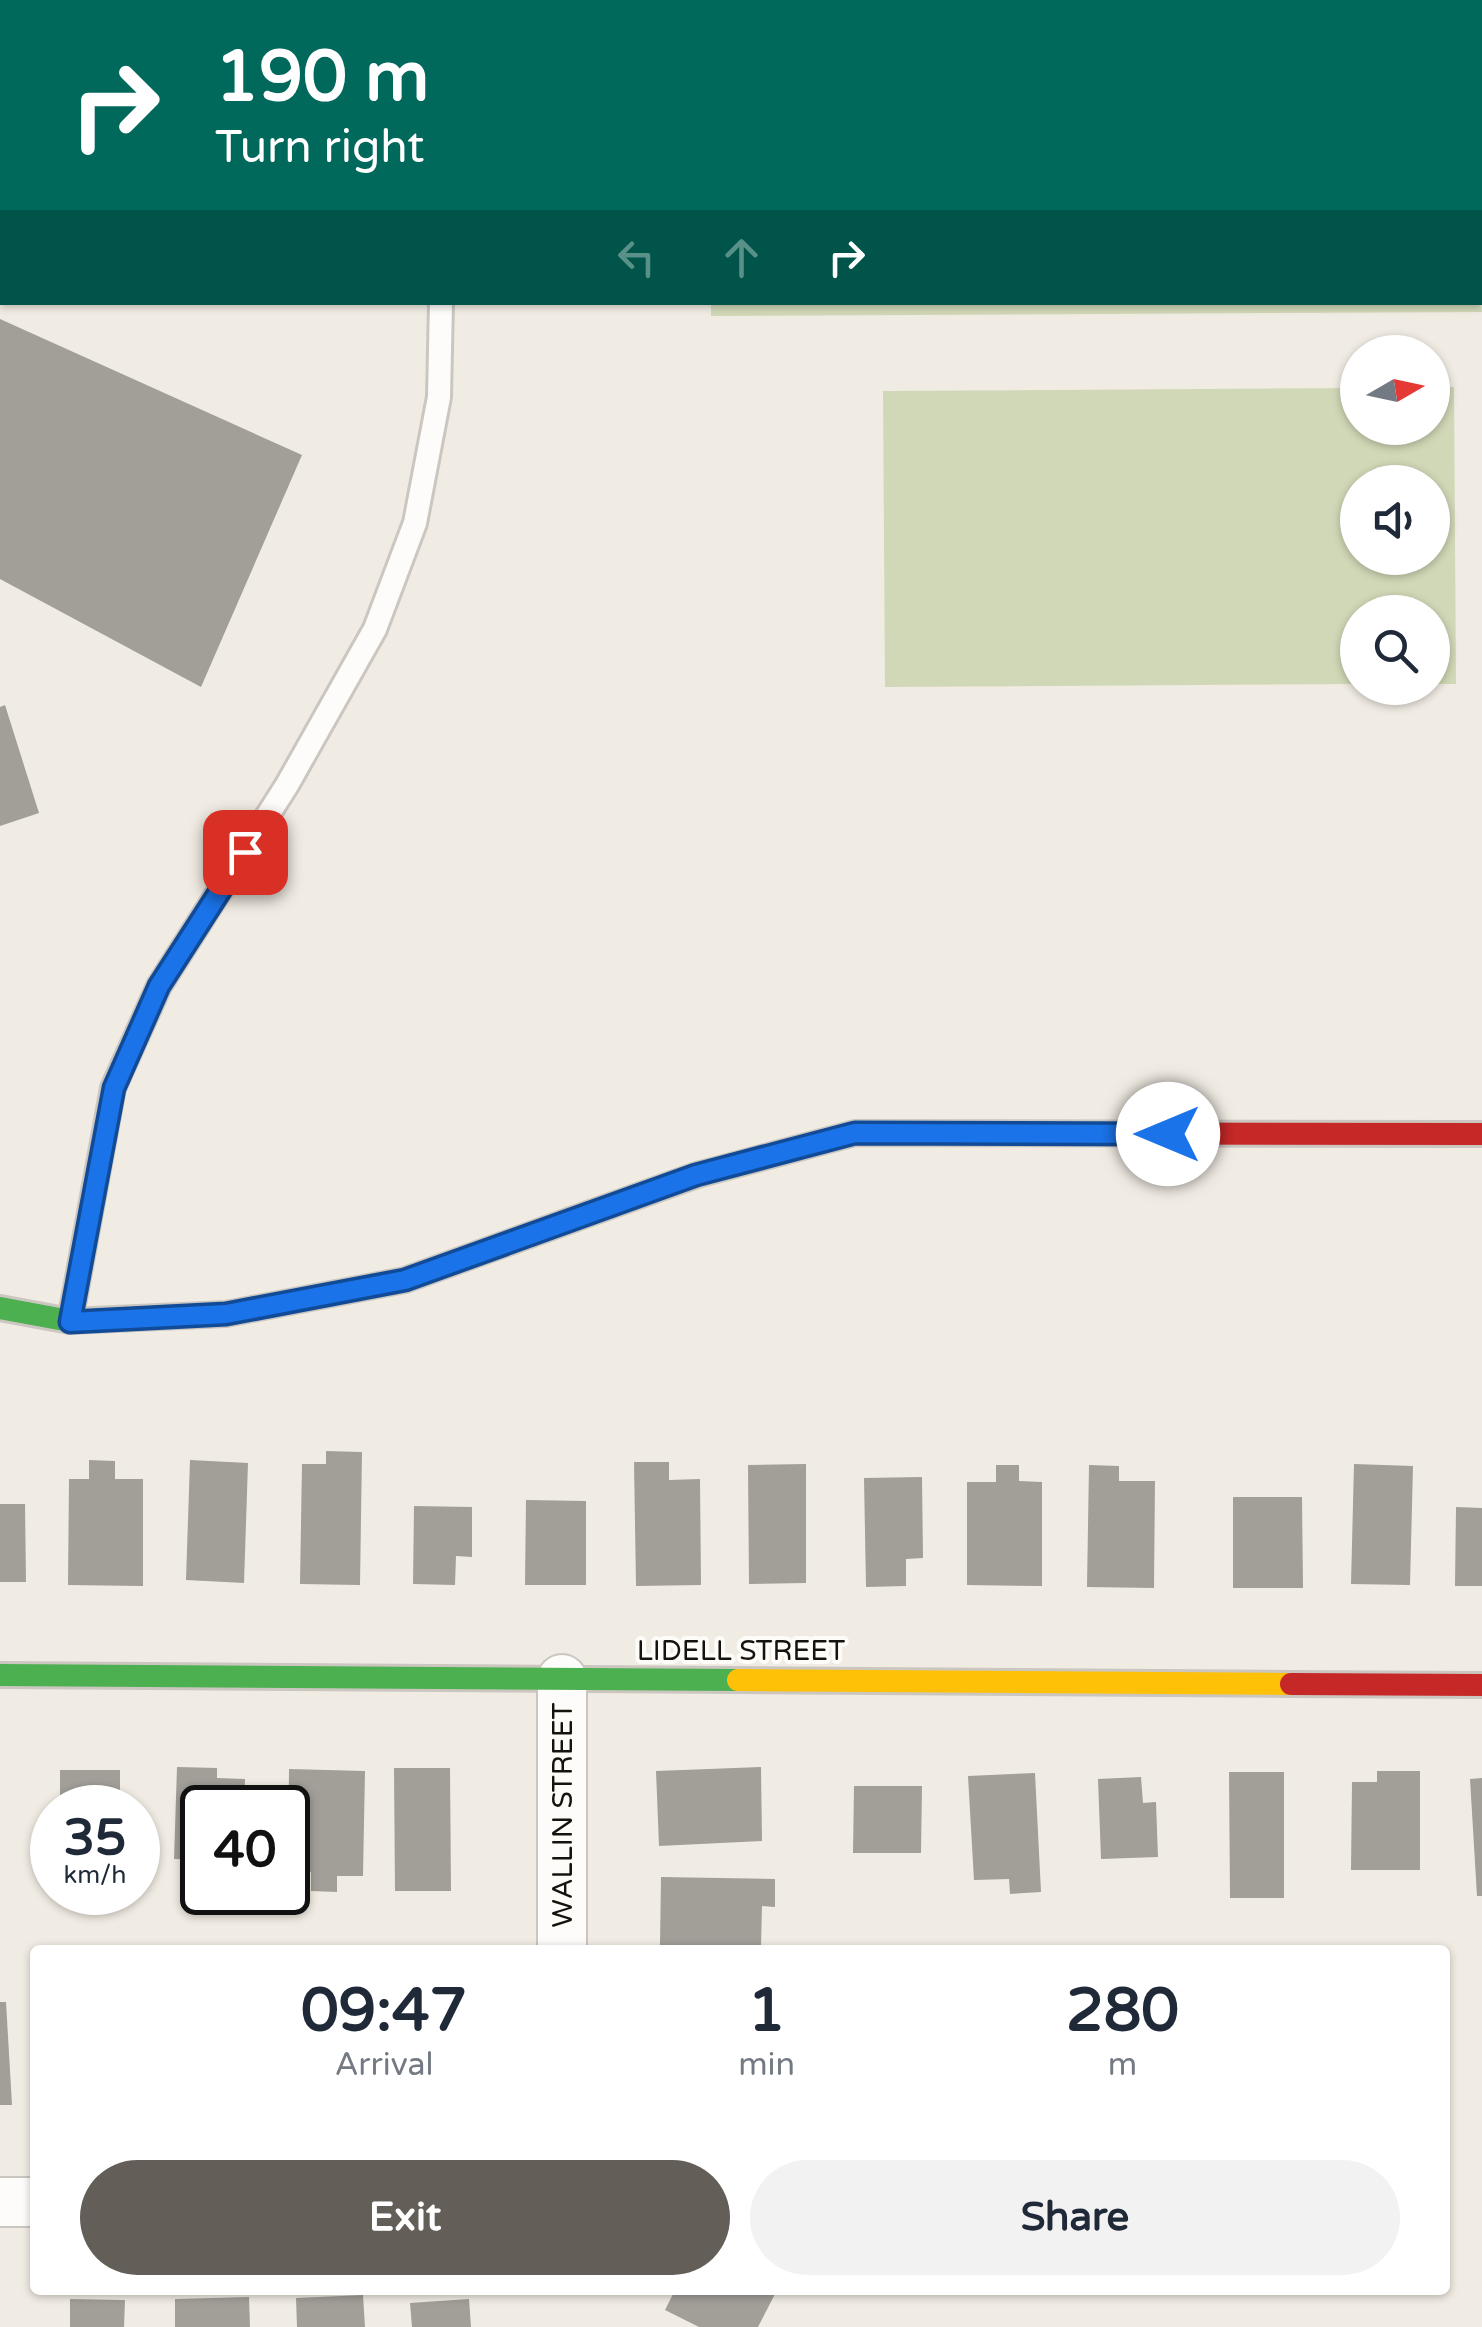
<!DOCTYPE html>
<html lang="en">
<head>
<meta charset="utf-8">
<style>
	:root { --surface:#fff; --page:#f2f2f3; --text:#1f2937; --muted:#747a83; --accent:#635e58 }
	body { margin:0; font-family:"Varela Round",sans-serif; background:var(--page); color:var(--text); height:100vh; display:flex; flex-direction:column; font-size:38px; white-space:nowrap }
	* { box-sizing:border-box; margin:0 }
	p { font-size:32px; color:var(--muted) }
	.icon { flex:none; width:55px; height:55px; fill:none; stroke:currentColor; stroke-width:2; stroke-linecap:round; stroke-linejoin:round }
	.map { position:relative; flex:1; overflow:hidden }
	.sheet { position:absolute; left:30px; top:1945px; width:1420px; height:350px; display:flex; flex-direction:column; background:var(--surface); border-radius:10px; box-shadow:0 2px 8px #0004 }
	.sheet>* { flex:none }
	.top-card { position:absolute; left:0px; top:0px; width:1482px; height:305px; box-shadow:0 2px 8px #0004; background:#00695c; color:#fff; overflow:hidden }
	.needle { width:65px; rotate:81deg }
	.fabs { position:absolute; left:1340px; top:335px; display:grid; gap:20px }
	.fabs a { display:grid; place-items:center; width:110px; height:110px; border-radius:50%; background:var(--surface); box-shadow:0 2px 8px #0004; font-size:50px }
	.speed { position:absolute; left:30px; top:1785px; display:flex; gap:20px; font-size:50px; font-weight:700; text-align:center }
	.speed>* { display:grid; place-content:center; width:130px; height:130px; border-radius:50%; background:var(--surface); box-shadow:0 2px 8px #0004; line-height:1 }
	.speed small { font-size:25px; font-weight:400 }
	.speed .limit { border:5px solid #111; border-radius:15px; background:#fff; color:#111 }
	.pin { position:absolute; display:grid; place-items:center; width:85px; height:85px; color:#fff; margin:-42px; border-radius:20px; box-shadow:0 5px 15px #0006 }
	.me { position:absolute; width:110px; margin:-55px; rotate:270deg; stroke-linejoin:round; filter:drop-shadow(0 0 8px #0008) }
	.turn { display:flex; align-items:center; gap:35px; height:210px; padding:0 50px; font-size:45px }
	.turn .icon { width:130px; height:130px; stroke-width:2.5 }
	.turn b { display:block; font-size:70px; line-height:85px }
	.lanes { display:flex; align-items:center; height:95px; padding:0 50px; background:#0003; justify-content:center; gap:50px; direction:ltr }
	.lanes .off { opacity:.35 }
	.eta { display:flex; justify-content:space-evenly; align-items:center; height:170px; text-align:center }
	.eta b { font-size:60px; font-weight:800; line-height:70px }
	.button { display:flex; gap:20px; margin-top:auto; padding:20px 50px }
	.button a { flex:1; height:115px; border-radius:60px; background:var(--accent); color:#fff; font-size:40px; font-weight:800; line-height:115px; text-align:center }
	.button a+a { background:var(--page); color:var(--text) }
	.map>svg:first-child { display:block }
	.green { fill:#d1d8b7; fill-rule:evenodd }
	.building { fill:#a29e98 }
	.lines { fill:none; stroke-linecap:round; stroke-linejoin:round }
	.lane-casing { stroke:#cbc7c0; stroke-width:28 }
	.street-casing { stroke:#cbc7c0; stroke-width:52 }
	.fast-casing { stroke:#cbc7c0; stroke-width:28 }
	.slow-casing { stroke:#cbc7c0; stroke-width:28 }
	.jam-casing { stroke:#cbc7c0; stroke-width:28 }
	.lane { stroke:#fdfcfb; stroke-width:22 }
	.street { stroke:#fdfcfb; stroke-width:48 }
	.fast { stroke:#4caf50; stroke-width:22 }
	.slow { stroke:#ffc107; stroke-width:22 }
	.jam { stroke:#c62828; stroke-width:22 }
	.route-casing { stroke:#114b97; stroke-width:25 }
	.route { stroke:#1a73e8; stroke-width:18 }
	.labels { text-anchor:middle; stroke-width:8; stroke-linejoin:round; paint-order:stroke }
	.street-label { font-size:28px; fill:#16120d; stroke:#fefcf8 }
</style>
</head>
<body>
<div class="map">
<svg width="1482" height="2327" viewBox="0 0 1482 2327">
	<rect width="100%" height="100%" fill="#f1ece3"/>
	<g class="green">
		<polygon points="849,0 1482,0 1482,241 1480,2"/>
		<polygon points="1480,282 1482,312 711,316 711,302 1480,302"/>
		<path d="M1433 387H1454L1456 684H1433L1432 612H1358L1357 684 885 687 883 391 1357 388 1358 428H1432ZM1358 482H1432V558H1358Z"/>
	</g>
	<g class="building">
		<polygon points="0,319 302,455 201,687 0,579"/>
		<polygon points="5,705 39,813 0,826 0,707"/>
		<polygon points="326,1451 362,1452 360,1585 300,1584 302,1464 326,1464"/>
		<polygon points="89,1460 115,1461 115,1479 143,1479 143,1586 68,1585 69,1479 89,1479"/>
		<polygon points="190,1460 248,1463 244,1583 186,1580"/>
		<polygon points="634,1462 669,1462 669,1480 700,1479 701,1585 636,1586"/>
		<polygon points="806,1464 806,1583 749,1584 748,1465"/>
		<polygon points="1354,1464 1413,1466 1410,1585 1351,1584"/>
		<polygon points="996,1465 1019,1465 1019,1481 1042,1482 1042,1586 967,1585 967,1482 996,1482"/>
		<polygon points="1089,1465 1119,1466 1119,1481 1155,1481 1154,1588 1087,1587"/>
		<polygon points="922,1477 923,1558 906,1559 906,1586 866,1587 864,1478"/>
		<polygon points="1233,1497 1302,1497 1303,1588 1233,1588"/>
		<polygon points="526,1500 586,1501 586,1585 525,1585"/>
		<polygon points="0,1504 25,1504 26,1582 0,1582"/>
		<polygon points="414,1506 472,1507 472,1557 456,1556 455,1585 413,1584"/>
		<polygon points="1456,1507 1482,1508 1482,1586 1455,1586"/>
		<polygon points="177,1767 217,1768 217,1778 245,1779 244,1808 202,1808 202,1860 174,1859"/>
		<polygon points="761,1767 762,1841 659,1846 656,1771"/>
		<polygon points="394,1768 450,1768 451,1891 395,1891"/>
		<polygon points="289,1769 365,1771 363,1876 337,1876 337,1892 311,1891 311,1872 288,1871"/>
		<rect x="60" y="1770" width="60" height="38"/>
		<polygon points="1377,1771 1420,1771 1420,1870 1351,1870 1352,1782 1377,1782"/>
		<polygon points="1229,1772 1284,1772 1284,1898 1230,1898"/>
		<polygon points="1035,1773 1041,1892 1010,1894 1009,1879 974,1880 968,1776"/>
		<polygon points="1141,1777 1143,1803 1156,1802 1158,1857 1101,1859 1098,1779"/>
		<polygon points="1482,1778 1482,1896 1477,1896 1470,1779"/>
		<polygon points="854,1786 922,1786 921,1853 853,1853"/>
		<polygon points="661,1877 775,1879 775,1907 762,1906 761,1946 660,1945"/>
		<polygon points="85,1892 121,1892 122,1901 85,1902"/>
		<polygon points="0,2002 6,2002 12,2105 0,2105"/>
		<polygon points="675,2290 777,2290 758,2327 699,2327 665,2310"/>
		<polygon points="363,2295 365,2327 297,2327 296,2298"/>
		<polygon points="249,2297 250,2327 175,2327 175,2299"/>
		<polygon points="70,2299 125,2300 124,2327 70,2327"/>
		<polygon points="469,2299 471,2327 412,2327 410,2303"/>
	</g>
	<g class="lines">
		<g class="lane-casing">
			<g id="lane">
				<polyline points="449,2 449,0"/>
				<polyline points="70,1321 113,1088 159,986 287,785 375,629 415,523 439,397 441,302"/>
			</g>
		</g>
		<g class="street-casing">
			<g id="street">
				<polyline points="562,1679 562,1950"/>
				<polyline points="0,2202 35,2202"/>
			</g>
		</g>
		<g class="fast-casing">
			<g id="fast">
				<polyline points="0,1308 70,1321 226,1314 405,1280 571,1220"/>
				<polyline points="0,1675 738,1680"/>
			</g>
		</g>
		<g class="slow-casing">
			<polyline id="slow" points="738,1680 1291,1684"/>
		</g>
		<g class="jam-casing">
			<g id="jam">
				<polyline points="571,1220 697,1175 855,1133 1482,1134"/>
				<polyline points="1291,1684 1482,1685"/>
			</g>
		</g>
		<use href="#lane" class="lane"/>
		<use href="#street" class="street"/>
		<use href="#fast" class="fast"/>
		<use href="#slow" class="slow"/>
		<use href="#jam" class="jam"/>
	</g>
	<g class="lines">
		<g class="route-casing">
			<polyline id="route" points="245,852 159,986 114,1088 70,1322 226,1314 405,1280 696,1175 855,1133 1168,1134"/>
		</g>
		<use href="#route" class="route"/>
	</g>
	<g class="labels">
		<g class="street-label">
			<text x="741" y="1660">LIDELL STREET</text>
			<text transform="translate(562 1815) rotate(-90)" y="10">WALLIN STREET</text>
		</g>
	</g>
</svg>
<div class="fabs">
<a><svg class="needle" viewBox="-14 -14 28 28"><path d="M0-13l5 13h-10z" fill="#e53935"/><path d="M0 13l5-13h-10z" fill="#747a83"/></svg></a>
<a><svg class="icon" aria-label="sound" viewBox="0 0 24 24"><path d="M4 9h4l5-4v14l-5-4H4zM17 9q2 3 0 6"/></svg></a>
<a><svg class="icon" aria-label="search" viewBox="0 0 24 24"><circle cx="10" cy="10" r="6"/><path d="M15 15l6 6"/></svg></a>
</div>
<div class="speed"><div>35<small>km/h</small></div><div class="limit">40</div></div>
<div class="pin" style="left:245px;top:852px;background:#d93025"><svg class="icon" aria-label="arrive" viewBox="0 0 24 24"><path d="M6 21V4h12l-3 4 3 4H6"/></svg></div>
<svg class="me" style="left:1168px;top:1134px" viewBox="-20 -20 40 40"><circle r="19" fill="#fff"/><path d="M0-13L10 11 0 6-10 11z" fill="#1a73e8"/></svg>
<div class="top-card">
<div class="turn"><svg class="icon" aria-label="right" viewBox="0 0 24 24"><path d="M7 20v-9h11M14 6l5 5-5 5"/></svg><div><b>190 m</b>Turn right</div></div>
<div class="lanes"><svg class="icon off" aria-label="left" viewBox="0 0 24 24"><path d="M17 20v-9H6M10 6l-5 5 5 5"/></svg><svg class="icon off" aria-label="ahead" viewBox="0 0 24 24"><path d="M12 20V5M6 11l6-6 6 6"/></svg><svg class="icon" aria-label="right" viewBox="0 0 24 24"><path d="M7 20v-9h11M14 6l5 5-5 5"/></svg></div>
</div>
<section class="sheet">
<div class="eta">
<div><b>09:47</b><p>Arrival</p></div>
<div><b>1</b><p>min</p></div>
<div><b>280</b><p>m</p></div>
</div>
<div class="button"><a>Exit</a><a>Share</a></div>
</section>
</div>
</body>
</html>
